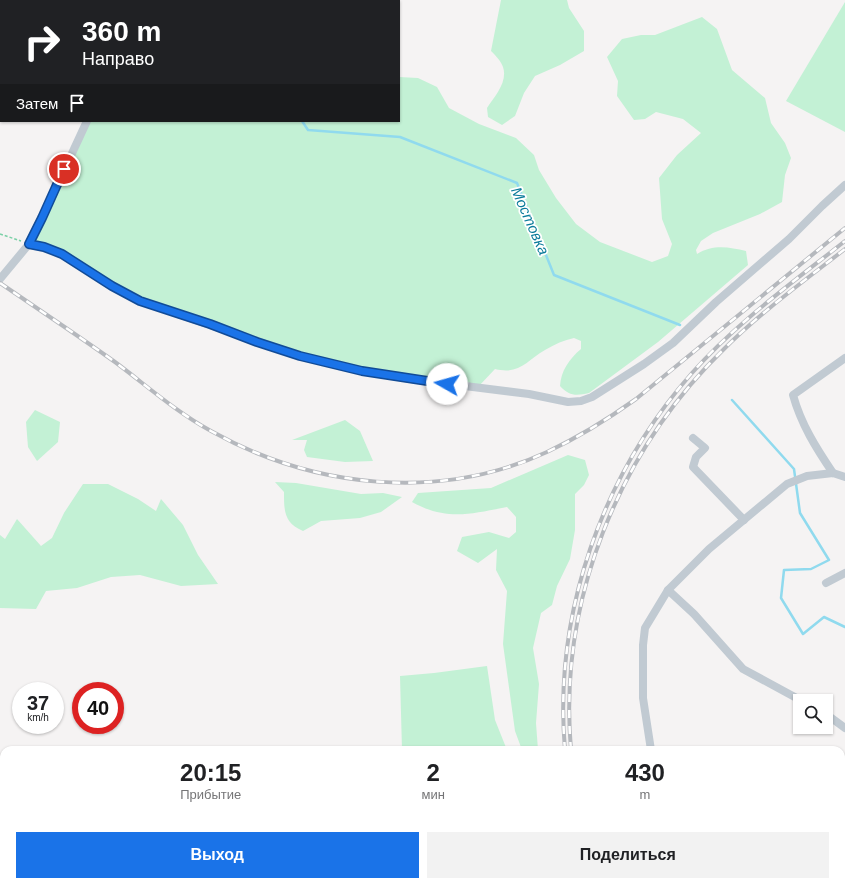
<!DOCTYPE html>
<html lang="ru">
<head>
<meta charset="utf-8">
<style>
	:root { --surface:#fff; --page:#f2f2f2; --text:#202124; --muted:#757577; --accent:#1a73e8 }
	body { margin:0; font-family:Arial,sans-serif; background:var(--page); color:var(--text); height:100vh; display:flex; flex-direction:column; font-size:15px; white-space:nowrap }
	* { box-sizing:border-box; margin:0 }
	p { font-size:13px; color:var(--muted) }
	.icon { flex:none; width:22px; height:22px; fill:none; stroke:currentColor; stroke-width:2; stroke-linecap:round; stroke-linejoin:round }
	.map { position:relative; flex:1; overflow:hidden }
	.side { position:absolute; left:0px; top:746px; width:845px; height:140px; display:flex; flex-direction:column; background:var(--surface); border-radius:12px 12px 0 0; box-shadow:0 1px 3px #0004 }
	.side>* { flex:none }
	.banner { position:absolute; left:0px; top:0px; width:400px; height:122px; box-shadow:0 1px 3px #0004; background:#202124; color:#fff; overflow:hidden }
	.fabs { position:absolute; left:793px; top:694px; display:grid; gap:8px }
	.fabs a { display:grid; place-items:center; width:40px; height:40px; border-radius:0px; background:var(--surface); box-shadow:0 1px 3px #0004; font-size:20px }
	.speed { position:absolute; left:12px; top:682px; display:flex; gap:8px; font-size:20px; font-weight:700; text-align:center }
	.speed>* { display:grid; place-content:center; width:52px; height:52px; border-radius:50%; background:var(--surface); box-shadow:0 1px 3px #0004; line-height:1 }
	.speed small { font-size:10px; font-weight:400 }
	.speed .limit { border:6px solid #d22; background:#fff; color:#111 }
	.pin { position:absolute; display:grid; place-items:center; width:34px; height:34px; color:#fff; margin:-17px; border:2px solid #fff; border-radius:50%; box-shadow:0 1px 4px #0007 }
	.me { position:absolute; width:44px; margin:-22px; rotate:277deg; stroke-linejoin:round; filter:drop-shadow(0 0 3px #0008) }
	.turn { display:flex; align-items:center; gap:14px; height:84px; padding:0 16px; font-size:18px }
	.turn .icon { width:52px; height:52px; stroke-width:2.5 }
	.turn b { display:block; font-size:28px; line-height:34px }
	.then { display:flex; align-items:center; height:38px; padding:0 16px; background:#0003; gap:8px; font-size:15px }
	.eta { display:flex; justify-content:space-evenly; align-items:center; height:68px; text-align:center }
	.eta b { font-size:24px; font-weight:700; line-height:28px }
	.cta { display:flex; gap:8px; margin-top:auto; padding:8px 16px }
	.cta a { flex:1; height:46px; border-radius:0px; background:var(--accent); color:#fff; font-size:16px; font-weight:700; line-height:46px; text-align:center }
	.cta a+a { background:var(--page); color:var(--text) }
	.map>svg:first-child { display:block }
	.green { fill:#c3f1d5 }
	.lines { fill:none; stroke-linecap:round; stroke-linejoin:round }
	.stream { stroke:#90daee; stroke-width:2.5 }
	.path { stroke:#7ad0a6; stroke-width:1.5; stroke-dasharray:3 2; stroke-linecap:butt }
	.minor { stroke:#c1cad2; stroke-width:8 }
	.rail-casing { stroke:#b5b8bd; stroke-width:4 }
	.rail { stroke:#fff; stroke-width:2.5; stroke-dasharray:8; stroke-linecap:butt }
	.route-casing { stroke:#114b97; stroke-width:10 }
	.route { stroke:#1a73e8; stroke-width:7 }
	.labels { text-anchor:middle; stroke-width:3.5; stroke-linejoin:round; paint-order:stroke }
	.water-label { font-size:15px; font-style:italic; fill:#0c7c9b; stroke:#fff }
</style>
</head>
<body>
<div class="map">
<svg width="845" height="886" viewBox="0 0 845 886">
	<rect width="100%" height="100%" fill="#f5f3f3"/>
	<g class="green">
		<path d="M501 0H567L569 8 584 31V51L560 65 535 76 524 93 515 116 502 125 488 117 487 108C495 96 508 82 503 67 501 61 495 55 491 51Z"/>
		<polygon points="845,2 845,132 786,101"/>
		<path d="M702 17 717 29 732 70 765 98 771 123 785 143 791 158 785 175 782 202 760 214 713 233 701 241 696 250 697 254C713 244 729 247 746 251L748 265 658 342 589 393C576 396 569 396 560 386 561 371 569 359 581 349V341L574 338C564 340 555 344 545 350 526 361 520 375 495 369L478 387 417 380 300 356 160 308 62 254 29 244 87 121H399V77L418 78 437 87 449 108 479 124 516 138 534 155 539 170 556 198 576 224 600 242 652 262 668 256 672 244 662 219 659 178 677 155 701 133 683 119 656 112 645 119 634 120 617 96 618 81 607 57 622 39 641 35H655Z"/>
		<polygon points="35,410 60,422 58,442 37,461 28,447 26,422"/>
		<polygon points="345,420 360,431 373,461 345,462 307,457 304,450 307,440 292,440"/>
		<path d="M568 455 585 460 589 475 584 485 575 494V530L570 559 557 586 552 605 541 613 533 648 539 684 536 723 538 750H522L515 731 503 644 507 591 496 570 497 549 478 563 457 551 462 537 489 532 509 538 516 532V517L507 507C471 514 446 521 412 502L418 493 491 488Z"/>
		<path d="M275 482 296 483 361 494 383 493 402 497 381 512 360 518 321 521 303 531C284 523 284 511 284 492Z"/>
		<polygon points="83,484 108,484 138,499 156,511 161,499 183,525 198,555 218,584 181,586 140,575 111,577 77,588 46,591 36,609 0,608 0,535 5,539 17,519 41,546 52,538 64,513"/>
		<polygon points="487,666 495,720 507,750 402,750 400,676 434,673"/>
		<polygon points="426,882 556,882 557,886 427,886"/>
	</g>
	<g class="lines">
		<g class="stream">
			<polyline points="213,0 215,1"/>
			<polyline points="302,121 308,130 400,137 517,183 554,275 680,325"/>
			<polyline points="732,400 794,469 800,513 829,560 811,569 784,570 781,598 803,634 824,617 845,627"/>
		</g>
		<polyline class="path" points="0,234 21,241"/>
		<g class="minor">
			<polyline points="95,1 95,0"/>
			<polyline points="29,244 42,218 87,121"/>
			<polyline points="0,279 29,244 45,247 62,254 112,286 140,301 300,356 362,371 417,380 529,394 568,402 581,401 592,397 644,364 673,343 716,302 789,239 822,206 845,185"/>
			<polyline points="693,438 705,448 696,457 693,467 744,520"/>
			<path d="M833 473C816 448 801 424 793 395L845 358"/>
			<polyline points="826,583 845,573"/>
			<polyline points="668,590 694,614 743,669 802,701"/>
			<polyline points="826,714 845,728"/>
			<polyline points="651,750 643,698 643,645 645,628 668,590 709,549 787,484 807,476 833,473 845,477"/>
			<polyline points="715,882 717,886"/>
			<polyline points="782,886 789,883 802,886"/>
		</g>
		<g class="rail-casing">
			<g id="rail">
				<path d="M0 283C38 309 77 335 115 362 146 385 176 412 211 431 313 488 439 502 547 452 579 437 608 419 636 399L845 228"/>
				<path d="M565 750C553 614 602 475 692 373 736 323 792 283 845 241"/>
				<path d="M571 750C558 602 618 452 724 349 761 312 804 281 845 249"/>
				<polyline points="591,882 593,886"/>
				<polyline points="598,882 600,886"/>
			</g>
		</g>
		<use href="#rail" class="rail"/>
	</g>
	<g class="lines">
		<g class="route-casing">
			<polyline id="route" points="64,169 42,218 29,244 44,247 62,254 112,286 140,301 210,324 257,342 300,356 362,371 447,384"/>
		</g>
		<use href="#route" class="route"/>
	</g>
	<g class="labels">
		<g class="water-label">
			<text transform="translate(530 221) rotate(66)" y="5">Мостовка</text>
		</g>
	</g>
</svg>
<div class="fabs">
<a><svg class="icon" aria-label="search" viewBox="0 0 24 24"><circle cx="10" cy="10" r="6"/><path d="M15 15l6 6"/></svg></a>
</div>
<div class="speed"><div>37<small>km/h</small></div><div class="limit">40</div></div>
<div class="pin" style="left:64px;top:169px;background:#d93025"><svg class="icon" aria-label="arrive" viewBox="0 0 24 24"><path d="M6 21V4h12l-3 4 3 4H6"/></svg></div>
<svg class="me" style="left:447px;top:384px" viewBox="-20 -20 40 40"><circle r="19" fill="#fff"/><path d="M0-13L10 11 0 6-10 11z" fill="#1a73e8"/></svg>
<div class="banner">
<div class="turn"><svg class="icon" aria-label="right" viewBox="0 0 24 24"><path d="M7 20v-9h11M14 6l5 5-5 5"/></svg><div><b>360 m</b>Направо</div></div>
<div class="then">Затем<svg class="icon" aria-label="arrive" viewBox="0 0 24 24"><path d="M6 21V4h12l-3 4 3 4H6"/></svg></div>
</div>
<section class="side">
<div class="eta">
<div><b>20:15</b><p>Прибытие</p></div>
<div><b>2</b><p>мин</p></div>
<div><b>430</b><p>m</p></div>
</div>
<div class="cta"><a>Выход</a><a>Поделиться</a></div>
</section>
</div>
</body>
</html>
